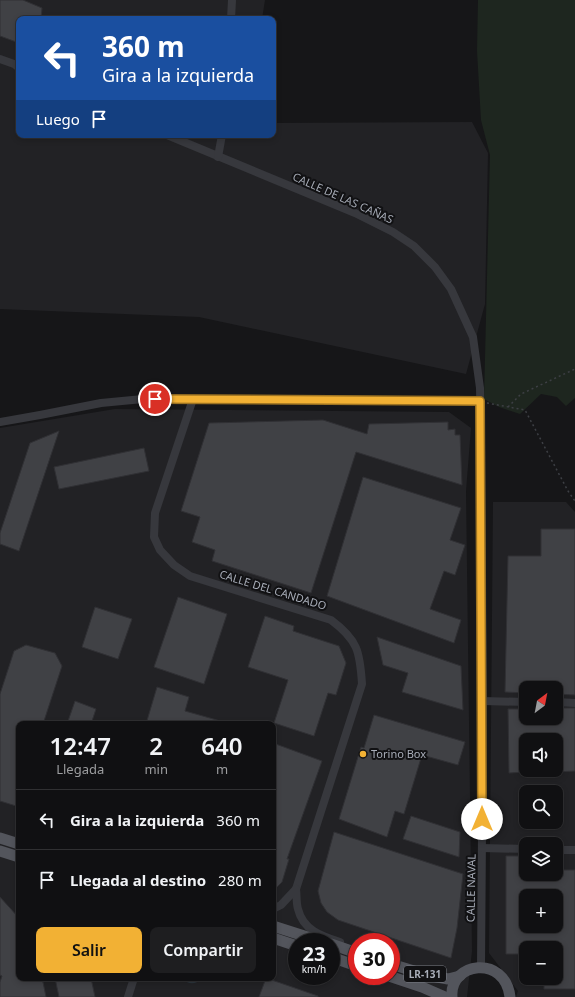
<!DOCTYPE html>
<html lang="es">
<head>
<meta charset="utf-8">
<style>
	:root { --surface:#101012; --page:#1e1e20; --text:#f1f3f6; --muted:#9c9d9f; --line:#303032; --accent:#f2b134 }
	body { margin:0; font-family:"Noto Sans",sans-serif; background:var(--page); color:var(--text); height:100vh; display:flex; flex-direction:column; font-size:15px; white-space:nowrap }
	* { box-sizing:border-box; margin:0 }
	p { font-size:13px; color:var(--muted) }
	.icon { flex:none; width:22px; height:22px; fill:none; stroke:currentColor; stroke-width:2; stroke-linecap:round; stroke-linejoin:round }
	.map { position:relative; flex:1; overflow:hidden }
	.drawer { position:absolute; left:16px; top:721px; width:260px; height:260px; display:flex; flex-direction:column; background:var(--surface); border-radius:8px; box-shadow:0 2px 6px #0003,0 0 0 1px var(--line) }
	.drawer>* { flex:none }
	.hud { position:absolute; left:16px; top:16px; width:260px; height:122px; border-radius:8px; box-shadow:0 2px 6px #0003,0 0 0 1px var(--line); background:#1a4fa0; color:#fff; overflow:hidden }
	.needle { width:26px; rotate:32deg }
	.buttons { position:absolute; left:519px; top:681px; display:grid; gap:8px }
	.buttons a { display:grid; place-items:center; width:44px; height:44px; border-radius:8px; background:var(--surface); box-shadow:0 2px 6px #0003,0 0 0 1px var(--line); font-size:20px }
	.speed { position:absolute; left:288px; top:933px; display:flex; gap:8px; font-size:20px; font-weight:700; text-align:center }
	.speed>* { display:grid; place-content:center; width:52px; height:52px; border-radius:50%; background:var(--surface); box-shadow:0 2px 6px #0003,0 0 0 1px var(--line); line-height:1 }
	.speed small { font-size:10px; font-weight:400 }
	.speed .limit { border:6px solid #d22; background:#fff; color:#111 }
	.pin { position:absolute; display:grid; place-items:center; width:34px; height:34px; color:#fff; margin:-17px; border:2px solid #fff; border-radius:50%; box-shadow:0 1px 4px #0007 }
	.me { position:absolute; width:44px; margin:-22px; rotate:0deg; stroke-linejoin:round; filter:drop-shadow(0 0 3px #0008) }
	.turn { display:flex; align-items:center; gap:14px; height:84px; padding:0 20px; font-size:18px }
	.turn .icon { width:52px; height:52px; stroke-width:2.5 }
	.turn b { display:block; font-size:28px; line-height:34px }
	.then { display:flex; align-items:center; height:38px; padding:0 20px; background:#0003; gap:8px; font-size:15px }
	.eta { display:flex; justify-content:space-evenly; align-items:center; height:68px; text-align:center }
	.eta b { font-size:24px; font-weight:600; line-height:28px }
	.cta { display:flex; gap:8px; margin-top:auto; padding:8px 20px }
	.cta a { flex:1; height:46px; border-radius:8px; background:var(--accent); color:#111; font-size:16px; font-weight:600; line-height:46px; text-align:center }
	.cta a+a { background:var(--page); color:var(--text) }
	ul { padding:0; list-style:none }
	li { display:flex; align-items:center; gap:12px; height:60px; padding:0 20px; border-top:1px solid var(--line) }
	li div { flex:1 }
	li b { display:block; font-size:15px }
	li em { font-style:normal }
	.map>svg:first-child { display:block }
	.built { fill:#222225; fill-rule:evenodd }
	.green { fill:#1e261f }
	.water { fill:#2c353c }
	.building { fill:#404145; stroke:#303034; fill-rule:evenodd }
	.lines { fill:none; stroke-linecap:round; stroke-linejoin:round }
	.path { stroke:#3d3f44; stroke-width:1.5; stroke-dasharray:2 3; stroke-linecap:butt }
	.minor { stroke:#37383d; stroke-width:8 }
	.major { stroke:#53555c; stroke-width:11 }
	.route-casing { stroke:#9d7322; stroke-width:10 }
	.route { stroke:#f2b134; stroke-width:7 }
	.poi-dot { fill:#f2b134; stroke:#111113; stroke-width:1.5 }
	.labels { text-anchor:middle; stroke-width:4; stroke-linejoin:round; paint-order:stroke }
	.shield { fill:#111113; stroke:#7b7e86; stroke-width:1 }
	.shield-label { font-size:10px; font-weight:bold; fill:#a8adb8 }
	.street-label { font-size:11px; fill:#a8adb8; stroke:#111113 }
	.poi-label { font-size:11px; fill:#a8adb8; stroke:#111113; text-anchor:start }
</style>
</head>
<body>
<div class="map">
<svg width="575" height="997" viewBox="0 0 575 997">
	<rect width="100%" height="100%" fill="#161618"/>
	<g class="built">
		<polygon points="0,0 265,0 262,19 19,19 19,135 273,135 273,123 472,122 488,153 485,304 466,374 199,317 0,309"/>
		<path d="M115 409 449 412 471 428 466 491 472 951 467 997H0V428ZM19 724H273V978H19ZM297 942H331V976H297ZM357 942H391V976H357Z"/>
		<path d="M493 502H566L575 512V997H516L518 991 489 953ZM526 688H556V718H526ZM526 740H556V770H526ZM526 792H556V822H526ZM526 844H556V874H526ZM526 896H556V926H526ZM526 948H556V978H526Z"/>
	</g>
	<polygon class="green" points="478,0 575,0 575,398 566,406 557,397 541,394 520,414 499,407 484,399 490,155 481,120 477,51"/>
	<path class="water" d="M182 978H202C196 985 188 985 182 978Z"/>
	<g class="building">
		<polygon points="0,0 23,0 42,8 41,19 19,19 19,43 0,36"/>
		<polygon points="323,420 367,434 369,424 448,422 448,430 455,429 455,435 460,435 462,485 356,452 311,593 212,561 215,550 192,542 200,517 181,511 209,423"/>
		<polygon points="59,431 19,551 0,544 0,533 30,443"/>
		<polygon points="144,448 149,471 59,489 54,467"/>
		<polygon points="363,477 461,508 450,540 465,545 455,575 444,571 430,609 461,620 454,643 327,596"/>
		<polygon points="541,529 575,529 575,695 556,694 556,688 526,688 526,693 505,692 508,556 541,556"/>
		<polygon points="178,597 227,614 204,684 154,667"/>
		<polygon points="95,607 132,619 118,659 82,647"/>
		<polygon points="265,616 294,626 293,631 339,646 346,663 336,695 328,693 314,736 274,723 288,680 248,667"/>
		<polygon points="377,637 461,666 463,710 402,692 408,673 383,665"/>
		<polygon points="26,645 55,653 62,666 43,724 19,724 19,797 16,806 0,801 0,694 14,651"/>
		<polygon points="157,687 189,697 185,711 224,722 223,724 146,724"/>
		<polygon points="75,701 96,709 91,724 67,724"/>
		<polygon points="556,708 575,708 575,771 556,772 556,740 526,740 526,772 509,773 508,709 526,709 526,718 556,718"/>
		<polygon points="374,715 465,742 458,765 422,755 404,814 395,811 387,837 339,819 361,747 364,748"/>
		<polygon points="273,743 322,761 287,859 289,859 282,882 273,891"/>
		<polygon points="411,816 460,832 459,857 403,839"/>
		<polygon points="334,832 463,874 457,928 451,958 338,920 327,912 321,903 318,891"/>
		<path d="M506 856H526V874H556V870H575V989H544V978H556V948H526V954H506ZM526 896H556V926H526Z"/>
		<polygon points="0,897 19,918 19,978 35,978 34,979 43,982 46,997 0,997 0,982 2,976 0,975"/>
		<polygon points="55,978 91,978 95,997 59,997"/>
		<polygon points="266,978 318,996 318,997 259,997"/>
	</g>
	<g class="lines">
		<g class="path">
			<polyline points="487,403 525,410 568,491 575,501"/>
			<polyline points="508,407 521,394 575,369"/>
		</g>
		<g class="minor">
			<polyline points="231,19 232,0"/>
			<polyline points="0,59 14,64 19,68"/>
			<polyline points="167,135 355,213 393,232 414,246 435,267 451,289 473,337 480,388 481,440 483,701 481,967"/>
			<polyline points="218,157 222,135"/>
			<path d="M193 399 155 513 154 537 160 550 174 565 190 576 331 620C358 640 360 652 362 684L296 889C297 896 296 902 298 909 303 930 321 936 340 942"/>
			<polyline points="0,422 40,415 101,403 143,399 480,401"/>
			<polyline points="483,701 526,702"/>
			<polyline points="556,702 575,703"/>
			<polyline points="482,848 526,849"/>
			<polyline points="556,850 575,850"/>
			<polyline points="273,909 281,905 296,889"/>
			<polyline points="128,997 134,978"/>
		</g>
		<g class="major">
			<polyline points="0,838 19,844"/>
			<polyline points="0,851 19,857"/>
			<polyline points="273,926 323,942"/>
			<polyline points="273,938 297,946"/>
			<polyline points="331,944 357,953"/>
			<polyline points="331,957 357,966"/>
			<polyline points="391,964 427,975 448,979 460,976"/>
			<polyline points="389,976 422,987 445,997"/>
			<path d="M452 997C449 962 505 954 510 997"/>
		</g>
	</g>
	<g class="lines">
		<g class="route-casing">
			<polyline id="route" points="155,399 480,401 482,819"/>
		</g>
		<use href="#route" class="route"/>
	</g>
	<circle class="poi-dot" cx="363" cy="754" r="4"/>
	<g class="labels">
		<rect class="shield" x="404" y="966" width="42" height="16" rx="3"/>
		<g class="shield-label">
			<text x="425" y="978">LR-131</text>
		</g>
		<g class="street-label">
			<text transform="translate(343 198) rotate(24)" y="4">CALLE DE LAS CAÑAS</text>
			<text transform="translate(273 590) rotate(17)" y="4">CALLE DEL CANDADO</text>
			<text transform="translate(471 888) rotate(-89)" y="4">CALLE NAVAL</text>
		</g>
		<g class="poi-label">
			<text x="371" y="758">Torino Box</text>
		</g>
	</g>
</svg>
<div class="buttons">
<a><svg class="needle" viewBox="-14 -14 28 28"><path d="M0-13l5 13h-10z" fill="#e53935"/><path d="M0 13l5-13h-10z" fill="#9c9d9f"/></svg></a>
<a><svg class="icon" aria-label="sound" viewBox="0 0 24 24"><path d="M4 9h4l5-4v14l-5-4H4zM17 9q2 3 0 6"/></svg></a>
<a><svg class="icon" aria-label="search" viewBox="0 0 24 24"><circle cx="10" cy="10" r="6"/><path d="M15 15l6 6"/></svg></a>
<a><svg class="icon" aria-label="layers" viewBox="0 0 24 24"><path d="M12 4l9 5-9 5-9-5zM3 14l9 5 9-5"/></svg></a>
<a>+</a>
<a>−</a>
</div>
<div class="speed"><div>23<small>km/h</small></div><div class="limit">30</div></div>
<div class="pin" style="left:155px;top:399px;background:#d93025"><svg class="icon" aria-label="arrive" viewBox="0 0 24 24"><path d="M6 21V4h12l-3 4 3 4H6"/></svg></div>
<svg class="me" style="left:482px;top:819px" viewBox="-20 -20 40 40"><circle r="19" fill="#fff"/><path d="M0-13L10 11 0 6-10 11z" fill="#f2b134"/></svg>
<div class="hud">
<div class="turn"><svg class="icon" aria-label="left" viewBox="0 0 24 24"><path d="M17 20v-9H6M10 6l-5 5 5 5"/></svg><div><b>360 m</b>Gira a la izquierda</div></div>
<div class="then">Luego<svg class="icon" aria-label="arrive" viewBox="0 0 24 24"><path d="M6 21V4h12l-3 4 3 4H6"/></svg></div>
</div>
<section class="drawer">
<div class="eta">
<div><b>12:47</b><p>Llegada</p></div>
<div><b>2</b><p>min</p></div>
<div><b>640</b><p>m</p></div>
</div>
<ul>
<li><svg class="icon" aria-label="left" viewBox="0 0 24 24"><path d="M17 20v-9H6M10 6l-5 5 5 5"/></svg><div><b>Gira a la izquierda</b></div><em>360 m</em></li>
<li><svg class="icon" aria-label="arrive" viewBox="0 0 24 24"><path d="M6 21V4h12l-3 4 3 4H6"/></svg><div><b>Llegada al destino</b></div><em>280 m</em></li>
</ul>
<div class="cta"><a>Salir</a><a>Compartir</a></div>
</section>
</div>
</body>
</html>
